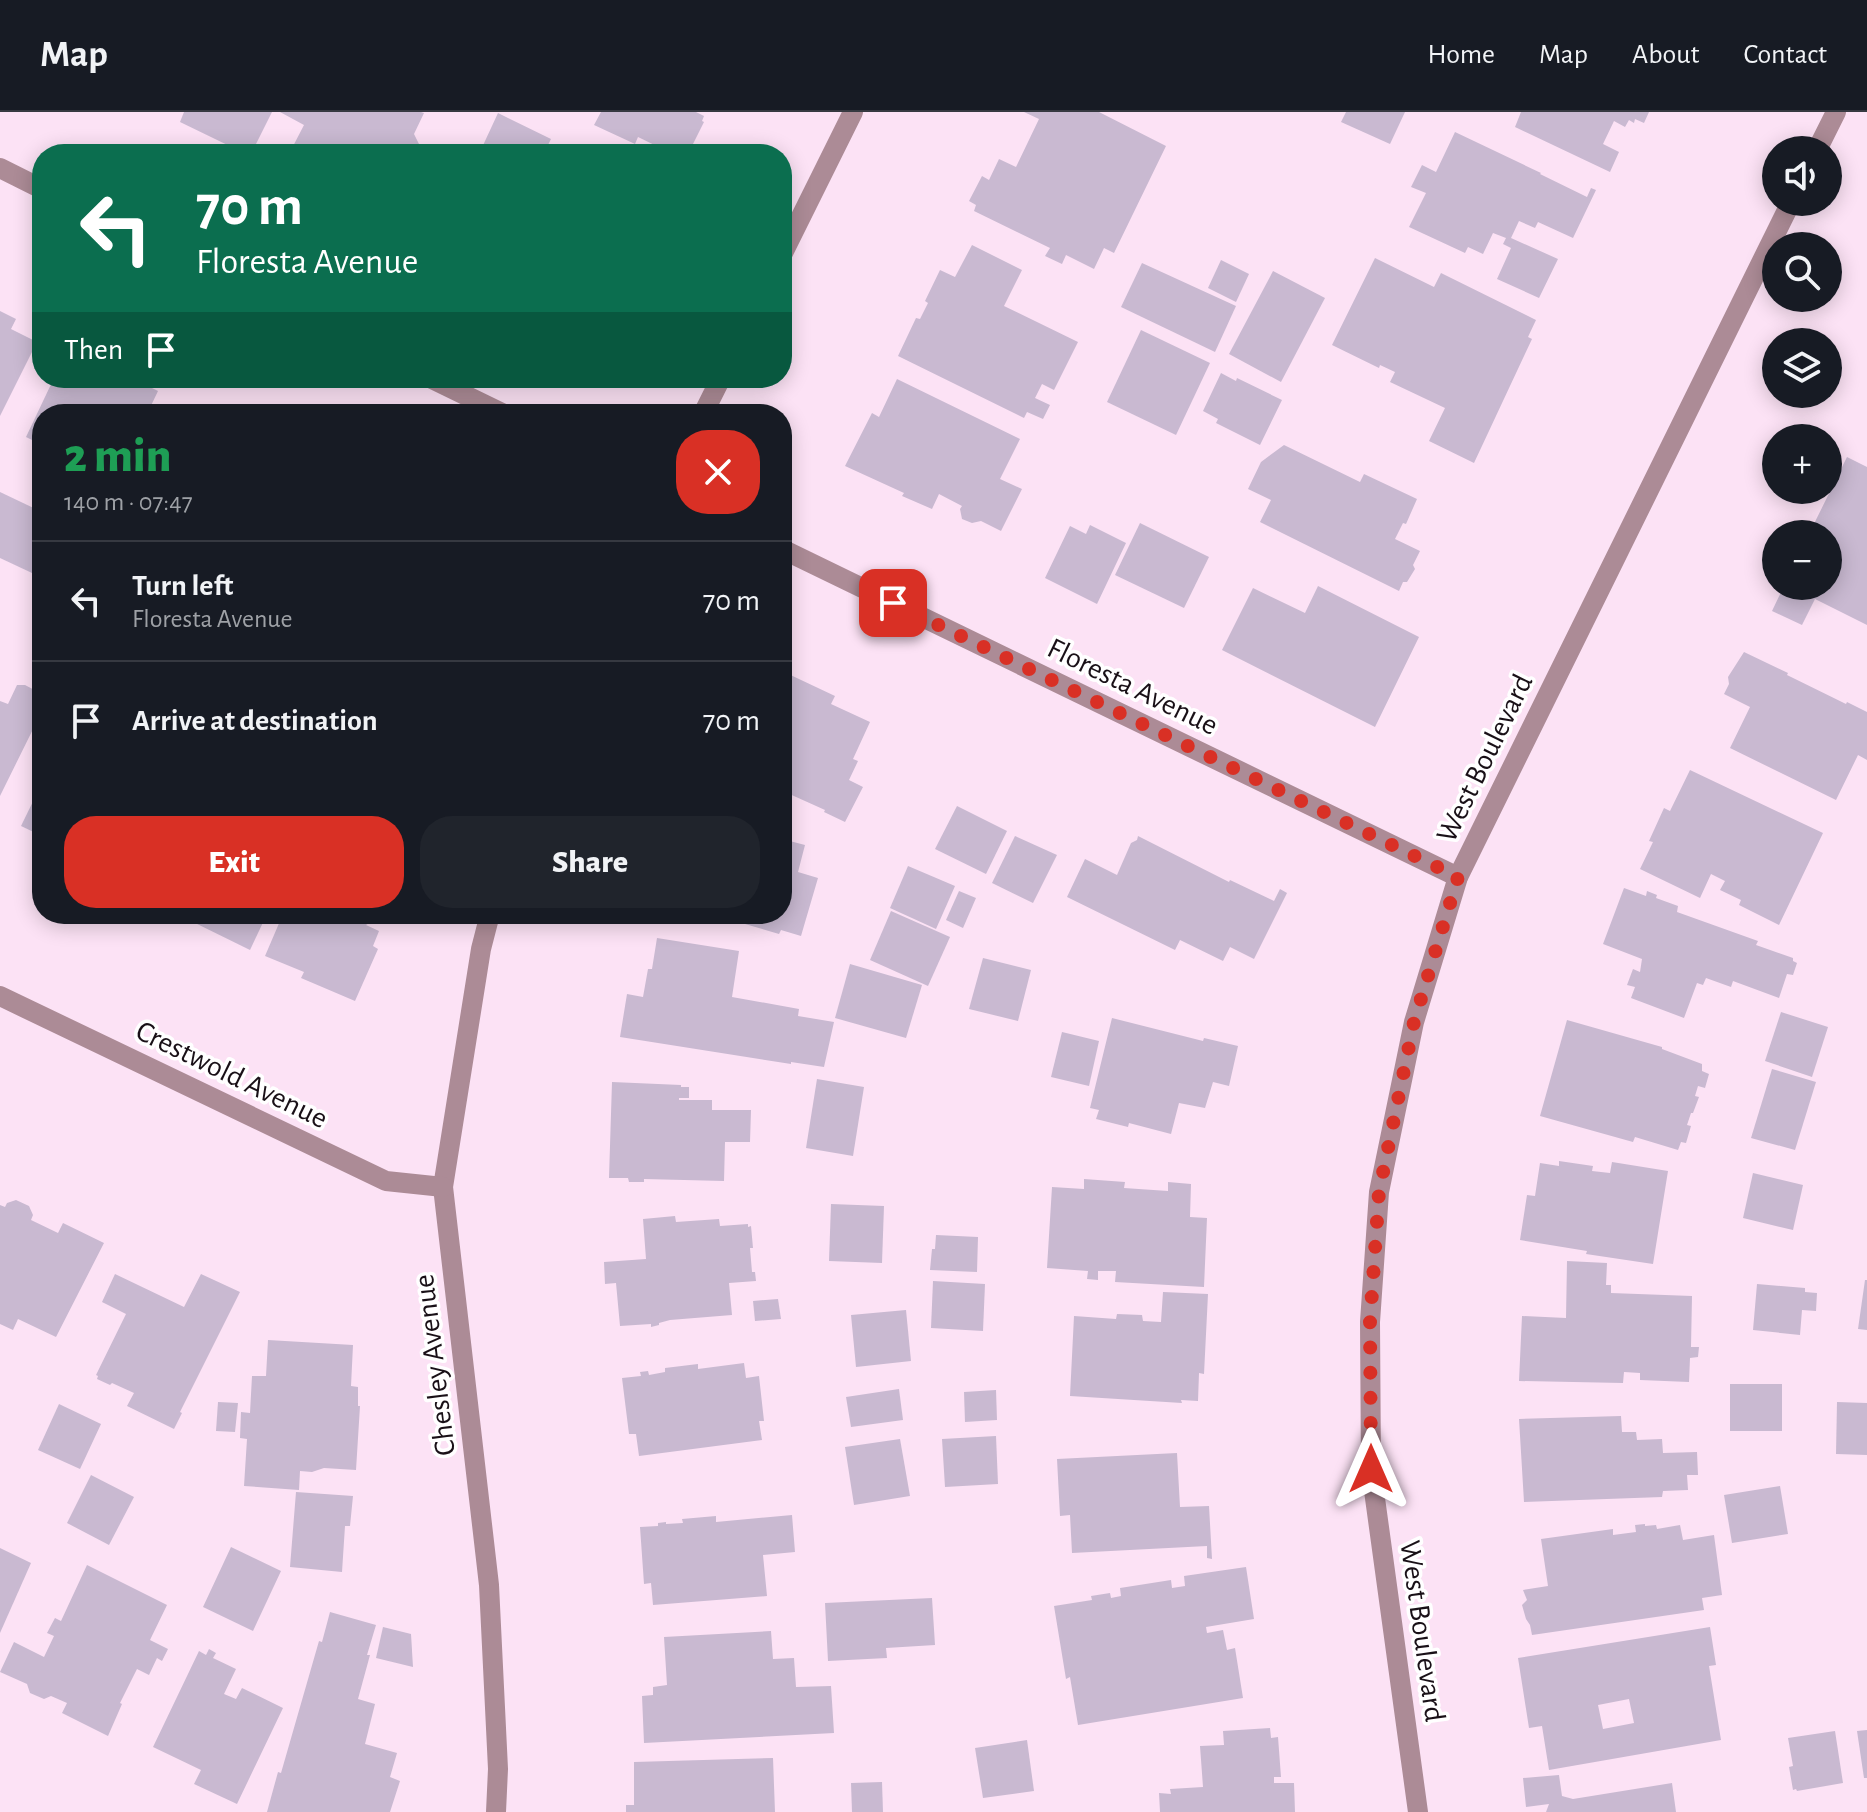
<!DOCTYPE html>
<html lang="en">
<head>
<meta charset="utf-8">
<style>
	:root { --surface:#171b24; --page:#20242c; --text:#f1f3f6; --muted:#9ea1a6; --line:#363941; --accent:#d93025 }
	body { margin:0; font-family:"Alegreya Sans",sans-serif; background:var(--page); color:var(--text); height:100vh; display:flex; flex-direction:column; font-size:30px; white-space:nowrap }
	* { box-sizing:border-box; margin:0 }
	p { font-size:26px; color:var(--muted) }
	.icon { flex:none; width:44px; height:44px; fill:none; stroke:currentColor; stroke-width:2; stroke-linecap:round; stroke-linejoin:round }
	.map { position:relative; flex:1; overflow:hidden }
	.panel { position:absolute; left:32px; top:292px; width:760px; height:520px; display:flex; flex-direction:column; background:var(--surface); border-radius:32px; box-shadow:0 4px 20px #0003 }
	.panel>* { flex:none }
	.guide { position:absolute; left:32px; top:32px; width:760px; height:244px; border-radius:32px; box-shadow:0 4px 20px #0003; background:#0b6e4f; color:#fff; overflow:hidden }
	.buttons { position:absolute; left:1762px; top:24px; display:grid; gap:16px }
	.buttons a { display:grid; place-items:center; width:80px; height:80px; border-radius:50%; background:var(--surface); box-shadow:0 4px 20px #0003; font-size:40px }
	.pin { position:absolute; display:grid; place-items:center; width:68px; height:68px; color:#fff; margin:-34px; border-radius:16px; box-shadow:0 4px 12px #0006 }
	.me { position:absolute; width:88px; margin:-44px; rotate:0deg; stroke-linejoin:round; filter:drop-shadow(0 0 6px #0008) }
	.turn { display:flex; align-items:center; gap:28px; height:168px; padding:0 32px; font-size:36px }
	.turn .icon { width:104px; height:104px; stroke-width:2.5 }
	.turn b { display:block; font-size:56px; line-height:68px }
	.then { display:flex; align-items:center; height:76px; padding:0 32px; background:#0003; gap:16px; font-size:30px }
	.round { display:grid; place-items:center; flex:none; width:84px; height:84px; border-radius:32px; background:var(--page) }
	.headline { display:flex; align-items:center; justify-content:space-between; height:136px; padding:0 32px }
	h1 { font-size:48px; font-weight:800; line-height:60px; color:#1e9e55 }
	.action { display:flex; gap:16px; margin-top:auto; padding:16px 32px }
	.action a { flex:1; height:92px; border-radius:32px; background:var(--accent); color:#fff; font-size:32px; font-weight:800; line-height:92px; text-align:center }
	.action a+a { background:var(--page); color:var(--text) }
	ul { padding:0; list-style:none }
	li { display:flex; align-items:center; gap:24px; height:120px; padding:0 32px; border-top:2px solid var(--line) }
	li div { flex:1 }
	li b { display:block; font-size:30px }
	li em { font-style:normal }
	header { display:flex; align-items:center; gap:48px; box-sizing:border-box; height:112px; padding:0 40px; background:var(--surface); border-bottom:2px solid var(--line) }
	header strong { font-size:38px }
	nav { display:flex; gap:44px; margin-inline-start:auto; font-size:28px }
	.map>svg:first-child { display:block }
	.building { fill:#c9b9d1; fill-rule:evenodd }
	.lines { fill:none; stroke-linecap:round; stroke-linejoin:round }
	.minor { stroke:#ac8b96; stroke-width:20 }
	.route { stroke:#d93025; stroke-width:14; stroke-dasharray:0 25.2 }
	.labels { text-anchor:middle; stroke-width:7; stroke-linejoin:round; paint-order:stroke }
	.street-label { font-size:30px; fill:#191017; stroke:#fff }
</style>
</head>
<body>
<header>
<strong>Map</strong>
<nav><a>Home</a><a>Map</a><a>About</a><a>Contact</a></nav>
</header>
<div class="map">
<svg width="1867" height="1700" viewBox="0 0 1867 1700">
	<rect width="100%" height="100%" fill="#fce2f5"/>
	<g class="building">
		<polygon points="184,0 272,0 251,42 246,42 180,10"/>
		<polygon points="280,0 421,0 424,1 414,22 419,32 415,39 411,42 289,42 304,13"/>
		<polygon points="601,0 696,0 704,4 702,9 704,10 688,42 673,42 638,25 635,32 594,13"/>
		<polygon points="1024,0 1099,0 1166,34 1114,141 1104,136 1094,157 1066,143 1062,152 1045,144 1050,136 974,99 976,93 969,89 982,64 989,68 999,47 1016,55 1039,7"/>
		<polygon points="1346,0 1405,0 1390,32 1341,10"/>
		<polygon points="1521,0 1649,0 1644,11 1635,7 1634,11 1629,8 1625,15 1614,9 1603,32 1619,40 1610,60 1515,15"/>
		<polygon points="498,1 551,27 547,35 561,42 479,42"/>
		<polygon points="1455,20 1541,61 1540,62 1587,85 1591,76 1596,78 1573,126 1538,110 1535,116 1519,109 1511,126 1558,147 1539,186 1497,167 1511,136 1503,132 1506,126 1493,121 1483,142 1468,135 1465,141 1409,115 1426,81 1411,75 1422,53 1436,60"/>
		<polygon points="972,133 1022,158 1004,194 1078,230 1054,278 1042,272 1035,286 1050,293 1043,307 1027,300 1024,306 898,244 916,206 920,207 928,191 925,189 940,158 955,165"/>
		<polygon points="1375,146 1434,175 1441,161 1536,208 1528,225 1532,227 1474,351 1429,329 1445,296 1390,270 1395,260 1380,253 1379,256 1332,233"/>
		<polygon points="1221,148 1249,162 1236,190 1208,176"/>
		<polygon points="1142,151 1236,194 1215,240 1121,195"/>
		<polygon points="1273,159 1325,186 1281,270 1229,242"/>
		<polygon points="0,199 16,207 11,217 37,230 0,304"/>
		<polygon points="1141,218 1210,251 1176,323 1107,290"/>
		<polygon points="1221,261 1236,269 1237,266 1282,288 1260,333 1216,311 1218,307 1203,299"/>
		<polygon points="54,266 150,266 155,273 150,275 158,279 147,302 42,302 42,333 26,325"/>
		<polygon points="897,267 1020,327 1000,367 1022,377 1001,419 981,409 972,411 962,407 960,397 962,394 939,382 932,397 902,384 904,381 845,354 872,301 879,305"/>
		<polygon points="1284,333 1360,370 1364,362 1417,387 1406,412 1403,411 1395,427 1420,439 1413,453 1415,457 1407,470 1403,470 1399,479 1260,410 1271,388 1248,377 1261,350"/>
		<polygon points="1847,345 1867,355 1867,513 1815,487 1802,513 1772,499 1784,474 1828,474 1828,422 1809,422"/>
		<polygon points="0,380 42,400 42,439 32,461 0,446"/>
		<polygon points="1140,411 1209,445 1184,496 1115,463"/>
		<polygon points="1090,413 1126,431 1097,492 1045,466 1070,414 1086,422"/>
		<polygon points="1318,474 1419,525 1375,615 1222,538 1253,476 1305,501"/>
		<polygon points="1744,540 1788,561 1787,563 1846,592 1847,590 1867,600 1867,648 1858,643 1836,688 1730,636 1750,595 1724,582 1729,572 1728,565"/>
		<polygon points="782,559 835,584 831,592 870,610 853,647 858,649 849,668 863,675 845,710 824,700 825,698 785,680 790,670 782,667"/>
		<polygon points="17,573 25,573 42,582 42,599 0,684 0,589 8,592"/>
		<polygon points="1690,658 1823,721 1779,813 1739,793 1741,788 1720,778 1725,769 1711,762 1700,786 1640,757 1653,730 1649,729 1664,696 1670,699"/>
		<polygon points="42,671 42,724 21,714"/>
		<polygon points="957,694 1007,719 986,762 935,737"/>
		<polygon points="1015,724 1057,743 1033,791 992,771"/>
		<polygon points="1138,724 1229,770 1230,768 1274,789 1280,777 1287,781 1254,847 1230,835 1223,849 1180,828 1175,838 1067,785 1085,747 1117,763 1131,731 1137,728"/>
		<polygon points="782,727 805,733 798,760 818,766 801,824 781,818 779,822 714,803 782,802"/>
		<polygon points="908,754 955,774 936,817 890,796"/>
		<polygon points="1624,776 1646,784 1647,779 1657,783 1656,786 1678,794 1677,800 1758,829 1756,833 1793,846 1793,849 1797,851 1793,863 1787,862 1779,886 1733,869 1731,875 1706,866 1703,873 1697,871 1684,906 1631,886 1635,875 1627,873 1633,857 1640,860 1642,847 1603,832"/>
		<polygon points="959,779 976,786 963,816 946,808"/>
		<polygon points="891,799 950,825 928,874 870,848"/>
		<polygon points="192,802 267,802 250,838 189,808"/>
		<polygon points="283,802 373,802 369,811 366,813 379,819 373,834 378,837 355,889 301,866 304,860 265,844"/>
		<polygon points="657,826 739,839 732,885 799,897 798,904 834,910 824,955 791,950 791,952 620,925 627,882 643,885 648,857 652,857"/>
		<polygon points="983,846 1031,858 1018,909 969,897"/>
		<polygon points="850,852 922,873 906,926 835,906"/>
		<polygon points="1781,900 1828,915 1812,965 1765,949"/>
		<polygon points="1112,906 1203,929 1204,926 1238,934 1229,974 1213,970 1205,996 1179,991 1171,1022 1129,1011 1128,1015 1096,1007 1099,998 1090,996"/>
		<polygon points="1567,908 1662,935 1662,937 1702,952 1702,959 1709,962 1705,976 1698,974 1695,984 1699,985 1693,1001 1691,1001 1687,1013 1691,1014 1686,1031 1681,1030 1678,1038 1635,1025 1633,1030 1540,1004"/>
		<polygon points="1062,920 1099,929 1089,974 1051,965"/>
		<polygon points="1772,957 1816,970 1795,1038 1751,1026"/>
		<polygon points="817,967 864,975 853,1044 806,1036"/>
		<polygon points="612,970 681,973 681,975 689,975 689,986 679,986 679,988 712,988 712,998 751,998 750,1030 725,1030 724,1069 644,1067 644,1070 629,1070 628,1066 609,1066"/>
		<polygon points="1559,1049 1593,1054 1592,1059 1610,1061 1612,1050 1668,1059 1653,1152 1586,1142 1587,1139 1520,1128 1527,1083 1535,1084 1540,1051 1559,1054"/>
		<polygon points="1753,1061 1803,1073 1793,1118 1743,1106"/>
		<polygon points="1084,1067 1125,1070 1124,1076 1168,1079 1168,1070 1191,1072 1190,1105 1207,1106 1204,1175 1115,1170 1116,1159 1098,1159 1098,1168 1087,1167 1088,1159 1047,1156 1052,1075 1084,1077"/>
		<polygon points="16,1088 29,1094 33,1103 31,1108 58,1121 63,1111 104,1131 56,1225 18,1207 13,1218 0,1212 0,1093 5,1095 7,1091"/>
		<polygon points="831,1092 884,1094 882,1151 829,1149"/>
		<polygon points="675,1104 676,1110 719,1107 720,1114 748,1112 748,1115 751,1114 753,1136 750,1136 752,1160 755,1160 756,1169 729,1171 732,1203 670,1208 659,1211 659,1213 651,1215 651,1212 620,1214 616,1171 605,1172 604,1150 646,1147 643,1107"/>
		<polygon points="936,1123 978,1125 977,1160 930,1158 932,1137 935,1137"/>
		<polygon points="1567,1149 1607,1151 1606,1173 1611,1173 1611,1181 1692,1184 1691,1235 1699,1235 1698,1245 1690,1246 1689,1270 1640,1268 1640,1261 1624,1260 1623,1271 1519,1269 1522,1204 1566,1206"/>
		<polygon points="115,1162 184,1195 201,1162 240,1180 180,1300 182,1301 174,1317 127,1294 134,1281 112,1271 110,1273 97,1267 98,1264 96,1263 126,1202 102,1190"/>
		<polygon points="1865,1168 1867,1168 1867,1218 1858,1217"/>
		<polygon points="933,1169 985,1172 983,1219 931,1216"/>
		<polygon points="1757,1172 1805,1176 1805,1180 1817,1181 1816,1199 1802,1198 1800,1223 1753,1218"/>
		<polygon points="1163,1180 1208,1182 1204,1262 1199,1261 1198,1289 1181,1288 1182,1291 1070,1284 1074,1204 1116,1207 1117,1202 1142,1203 1143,1209 1161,1210"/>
		<polygon points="778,1187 781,1207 755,1209 753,1189"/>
		<polygon points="906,1198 911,1249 856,1255 851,1203"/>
		<polygon points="268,1228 353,1233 351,1274 358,1275 358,1294 360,1294 356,1358 324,1356 312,1360 300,1359 299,1378 244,1374 247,1327 240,1326 241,1300 250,1301 252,1264 266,1264"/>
		<polygon points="744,1251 746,1266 759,1264 764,1309 759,1309 762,1328 639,1344 636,1322 629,1322 622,1266 641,1264 640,1260 648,1259 649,1263 665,1260 665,1256 698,1252 698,1257"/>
		<rect x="1730" y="1272" width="52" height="47"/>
		<polygon points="899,1277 903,1308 851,1315 846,1285"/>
		<polygon points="996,1278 997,1308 965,1310 964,1280"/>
		<polygon points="218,1290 238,1291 235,1320 216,1319"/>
		<polygon points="1837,1290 1867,1291 1867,1343 1836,1342"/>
		<polygon points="59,1292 101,1312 80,1357 38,1338"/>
		<polygon points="1621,1304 1622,1320 1636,1320 1637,1328 1662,1327 1663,1341 1697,1340 1698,1363 1687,1363 1688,1378 1663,1379 1662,1385 1524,1390 1519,1307"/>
		<polygon points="996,1324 998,1372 945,1375 942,1327"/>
		<polygon points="900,1327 910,1384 854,1393 845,1335"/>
		<polygon points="1177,1341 1180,1395 1209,1394 1212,1447 1207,1446 1207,1434 1072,1441 1070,1403 1060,1404 1057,1347"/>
		<polygon points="91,1363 134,1385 109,1433 67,1411"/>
		<polygon points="1780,1374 1788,1422 1732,1431 1724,1383"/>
		<polygon points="296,1380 353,1384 350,1414 345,1414 342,1460 290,1455"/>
		<polygon points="792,1403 795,1440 763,1443 767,1484 653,1493 651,1471 644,1472 640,1415 658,1414 658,1411 666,1410 666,1412 683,1411 682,1407 716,1404 716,1410"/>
		<polygon points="1645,1412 1645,1414 1656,1413 1657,1417 1680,1413 1683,1428 1714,1423 1722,1483 1702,1486 1704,1498 1532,1523 1530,1513 1526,1507 1522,1493 1527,1488 1523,1478 1548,1474 1541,1427 1613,1417 1613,1423 1636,1420 1635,1413"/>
		<polygon points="231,1435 281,1459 253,1519 203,1495"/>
		<polygon points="0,1436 31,1451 0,1521"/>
		<polygon points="87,1453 167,1493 150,1528 168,1537 162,1549 157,1546 149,1563 137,1557 120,1591 122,1592 108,1624 62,1601 67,1591 51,1584 44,1587 30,1581 27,1572 0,1560 14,1530 44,1545 54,1524 47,1521 55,1506 61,1509"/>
		<polygon points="1246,1455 1254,1507 1206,1515 1207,1521 1223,1518 1227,1538 1235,1536 1243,1586 1078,1613 1070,1565 1066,1567 1054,1494 1092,1488 1091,1484 1110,1481 1111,1486 1121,1484 1120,1476 1171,1468 1172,1476 1185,1474 1184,1464"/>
		<polygon points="932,1486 935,1533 886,1536 887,1546 828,1549 825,1491"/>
		<polygon points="330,1500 376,1513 367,1543 370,1543 358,1587 375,1592 365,1632 397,1641 390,1665 400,1669 390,1700 267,1700 278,1660 281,1661 319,1529 322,1530"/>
		<polygon points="383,1515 411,1522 413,1555 376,1546"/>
		<path d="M1710 1515 1716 1553 1709 1554 1721 1628 1549 1658 1542 1614 1529 1616 1518 1546ZM1629 1587 1634 1611 1603 1617 1598 1593Z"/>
		<polygon points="771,1519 773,1547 794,1546 796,1575 831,1574 834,1621 644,1631 642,1584 653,1583 653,1575 667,1573 664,1525"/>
		<polygon points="209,1537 216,1541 213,1546 236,1557 224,1582 236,1587 242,1576 283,1596 237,1692 194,1672 201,1658 153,1635 199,1539 206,1543"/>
		<polygon points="1270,1616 1271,1626 1278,1625 1281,1665 1274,1665 1274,1671 1294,1671 1295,1700 1160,1700 1159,1681 1171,1682 1170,1677 1203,1675 1200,1634 1224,1633 1223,1619"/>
		<polygon points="1867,1618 1867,1666 1864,1666 1857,1619"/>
		<polygon points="1835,1619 1843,1671 1797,1679 1796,1677 1793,1678 1789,1655 1793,1654 1788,1626"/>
		<polygon points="1027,1628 1034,1679 983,1686 975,1636"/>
		<polygon points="773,1646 775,1700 626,1700 626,1693 634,1693 634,1650"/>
		<polygon points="1559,1663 1562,1684 1573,1687 1672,1671 1676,1700 1546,1700 1549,1692 1526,1695 1523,1666"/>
		<polygon points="882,1670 883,1700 852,1700 851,1671"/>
	</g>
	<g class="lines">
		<g class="minor">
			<polyline points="1817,38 1836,0"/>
			<polyline points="0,56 42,77"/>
			<polyline points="782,143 853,0"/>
			<polyline points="430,266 504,302"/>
			<polyline points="703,302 721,266"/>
			<polyline points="782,437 1458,765"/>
			<polyline points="490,802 481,837 443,1075 489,1473 498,1657 496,1700"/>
			<polyline points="0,884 386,1069 443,1075"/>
			<polyline points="1418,1700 1371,1357 1370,1210 1379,1080 1414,910 1458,765 1791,90"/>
		</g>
	</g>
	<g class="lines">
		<polyline class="route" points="893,491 1458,765 1414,910 1379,1080 1370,1210 1371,1357"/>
	</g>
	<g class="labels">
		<g class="street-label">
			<text transform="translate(1133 574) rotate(26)" y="10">Floresta Avenue</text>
			<text transform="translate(1484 646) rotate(-64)" y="10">West Boulevard</text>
			<text transform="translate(232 962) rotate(26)" y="10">Crestwold Avenue</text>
			<text transform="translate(434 1253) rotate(-97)" y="10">Chesley Avenue</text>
			<text transform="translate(1423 1519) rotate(82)" y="10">West Boulevard</text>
		</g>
	</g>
</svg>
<div class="buttons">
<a><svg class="icon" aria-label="sound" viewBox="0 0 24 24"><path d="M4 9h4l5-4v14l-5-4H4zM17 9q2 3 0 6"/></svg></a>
<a><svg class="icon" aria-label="search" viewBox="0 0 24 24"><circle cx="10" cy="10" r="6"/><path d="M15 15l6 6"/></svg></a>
<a><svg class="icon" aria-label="layers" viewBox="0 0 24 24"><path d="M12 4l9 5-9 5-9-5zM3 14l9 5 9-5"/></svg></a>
<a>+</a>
<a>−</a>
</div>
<div class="pin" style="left:893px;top:491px;background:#d93025"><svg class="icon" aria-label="arrive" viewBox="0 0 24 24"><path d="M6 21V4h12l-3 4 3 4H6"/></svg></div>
<svg class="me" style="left:1371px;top:1357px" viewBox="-20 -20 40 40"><path d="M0-17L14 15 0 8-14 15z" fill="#d93025" stroke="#fff" stroke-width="4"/></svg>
<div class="guide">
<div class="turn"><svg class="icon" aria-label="left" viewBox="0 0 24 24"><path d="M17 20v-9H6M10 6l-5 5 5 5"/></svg><div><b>70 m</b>Floresta Avenue</div></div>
<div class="then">Then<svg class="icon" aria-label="arrive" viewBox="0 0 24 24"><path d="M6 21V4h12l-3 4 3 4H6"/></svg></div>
</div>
<section class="panel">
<div class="headline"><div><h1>2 min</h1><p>140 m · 07:47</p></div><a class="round" style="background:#d93025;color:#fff"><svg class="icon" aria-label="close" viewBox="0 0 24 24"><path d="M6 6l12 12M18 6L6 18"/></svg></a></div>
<ul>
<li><svg class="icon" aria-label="left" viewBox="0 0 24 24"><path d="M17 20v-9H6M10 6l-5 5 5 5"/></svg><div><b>Turn left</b><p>Floresta Avenue</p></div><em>70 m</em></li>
<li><svg class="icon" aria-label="arrive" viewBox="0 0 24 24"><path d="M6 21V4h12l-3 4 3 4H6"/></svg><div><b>Arrive at destination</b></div><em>70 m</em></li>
</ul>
<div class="action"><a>Exit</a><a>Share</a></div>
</section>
</div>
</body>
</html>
